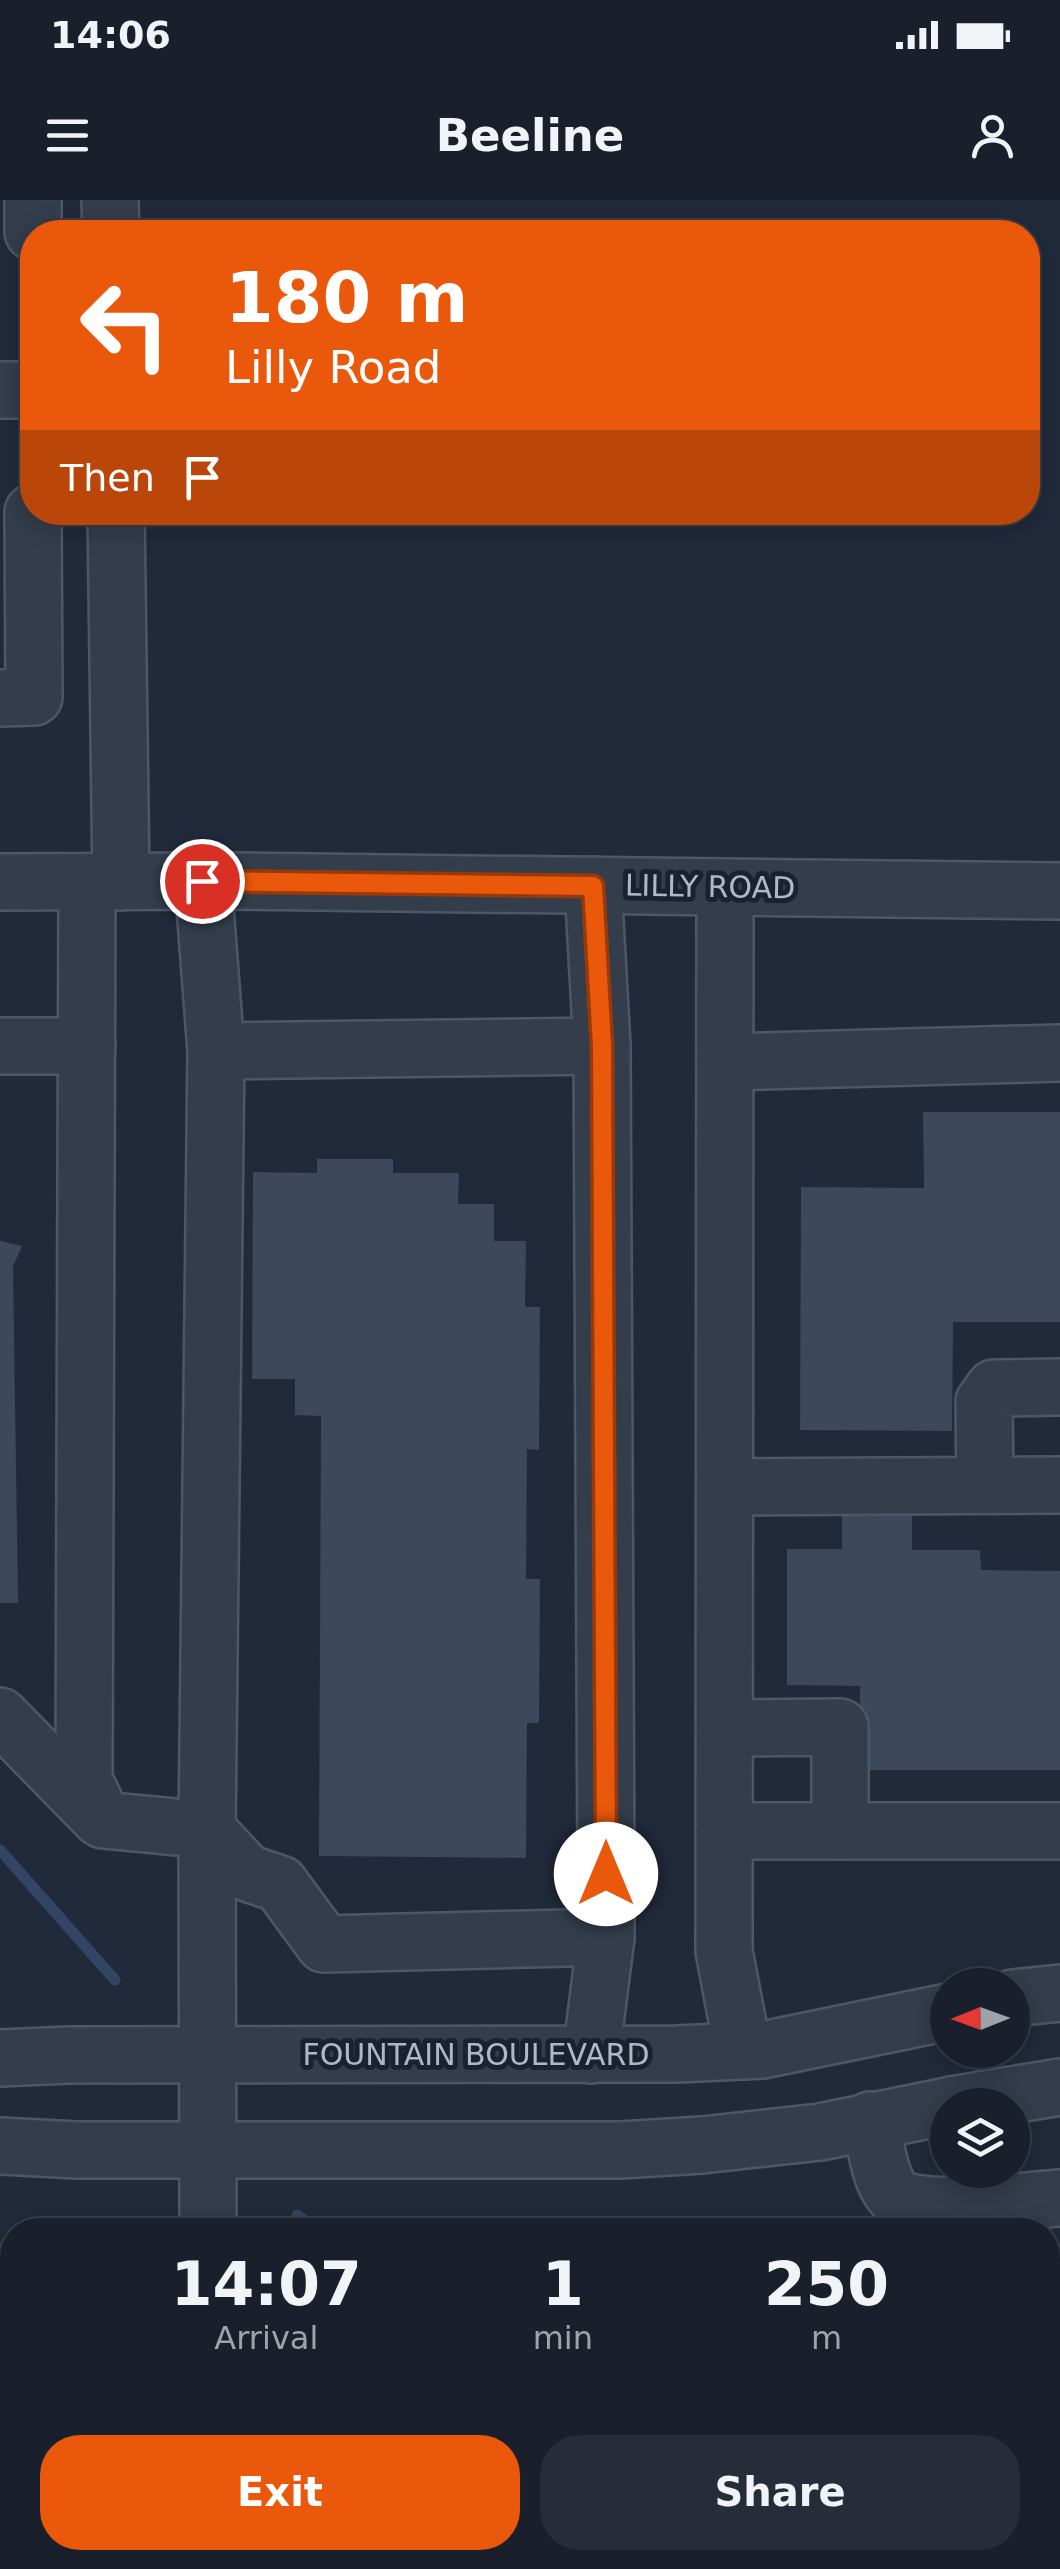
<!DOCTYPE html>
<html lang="en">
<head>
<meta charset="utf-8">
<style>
	:root { --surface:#19202c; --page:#262d38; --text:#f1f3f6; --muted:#9fa3a9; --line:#373e48; --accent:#ea580c }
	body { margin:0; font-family:"DejaVu Sans",sans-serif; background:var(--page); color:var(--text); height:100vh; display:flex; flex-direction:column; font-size:38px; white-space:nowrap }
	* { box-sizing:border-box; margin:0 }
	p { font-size:32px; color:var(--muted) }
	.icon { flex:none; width:55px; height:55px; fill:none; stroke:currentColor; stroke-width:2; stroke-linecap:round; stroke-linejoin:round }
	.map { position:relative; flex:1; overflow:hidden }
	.panel { position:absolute; left:0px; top:2018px; width:1060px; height:352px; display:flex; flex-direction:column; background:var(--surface); border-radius:40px 40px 0 0; box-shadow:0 5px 25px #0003,0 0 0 2px var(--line) }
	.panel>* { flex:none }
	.banner { position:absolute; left:20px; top:20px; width:1020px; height:305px; border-radius:40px; box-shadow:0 5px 25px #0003,0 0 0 2px var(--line); background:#ea580c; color:#fff; overflow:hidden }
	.needle { width:65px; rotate:269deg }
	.controls { position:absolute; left:930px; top:1768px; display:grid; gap:20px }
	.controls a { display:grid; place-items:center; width:100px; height:100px; border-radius:50%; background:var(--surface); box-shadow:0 5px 25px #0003,0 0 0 2px var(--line); font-size:50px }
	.pin { position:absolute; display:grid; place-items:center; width:85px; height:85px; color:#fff; margin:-42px; border:5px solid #fff; border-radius:50%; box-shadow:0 2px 10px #0007 }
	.me { position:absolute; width:110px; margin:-55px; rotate:0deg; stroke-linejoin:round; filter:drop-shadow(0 0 8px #0008) }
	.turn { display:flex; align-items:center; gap:35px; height:210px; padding:0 40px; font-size:45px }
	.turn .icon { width:130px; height:130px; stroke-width:2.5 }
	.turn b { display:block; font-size:70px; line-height:85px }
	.then { display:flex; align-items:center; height:95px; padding:0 40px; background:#0003; gap:20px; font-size:38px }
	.eta { display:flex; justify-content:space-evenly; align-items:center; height:170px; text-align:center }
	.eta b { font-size:60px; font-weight:600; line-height:70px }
	.action { display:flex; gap:20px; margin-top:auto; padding:20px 40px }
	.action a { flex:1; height:115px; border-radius:40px; background:var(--accent); color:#fff; font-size:40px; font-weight:600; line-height:115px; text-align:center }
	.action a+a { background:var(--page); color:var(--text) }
	.status { display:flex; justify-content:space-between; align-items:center; height:70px; padding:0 50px; background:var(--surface); direction:ltr }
	.status svg { height:28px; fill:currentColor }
	header { display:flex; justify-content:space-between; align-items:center; height:130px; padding:0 40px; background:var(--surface); font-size:45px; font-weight:600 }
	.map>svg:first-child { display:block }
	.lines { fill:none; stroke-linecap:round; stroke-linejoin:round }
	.stream { stroke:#334564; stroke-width:11 }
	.building { fill:#3c485b }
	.minor-casing { stroke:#4f5766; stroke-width:60 }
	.minor { stroke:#343d4c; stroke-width:55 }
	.route-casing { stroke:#983908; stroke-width:25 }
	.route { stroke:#ea580c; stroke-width:18 }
	.labels { text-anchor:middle; stroke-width:10; stroke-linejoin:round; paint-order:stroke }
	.street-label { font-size:30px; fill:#afb7c8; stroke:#1a2230 }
</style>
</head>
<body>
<div class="status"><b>14:06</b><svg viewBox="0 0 49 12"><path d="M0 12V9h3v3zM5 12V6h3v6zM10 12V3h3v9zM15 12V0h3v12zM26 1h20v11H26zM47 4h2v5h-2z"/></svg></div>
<header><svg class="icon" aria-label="menu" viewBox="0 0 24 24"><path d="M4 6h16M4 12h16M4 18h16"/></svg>Beeline<svg class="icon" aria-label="person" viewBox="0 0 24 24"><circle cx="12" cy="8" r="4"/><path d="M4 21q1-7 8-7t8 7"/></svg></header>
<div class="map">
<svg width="1060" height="2369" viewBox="0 0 1060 2369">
	<rect width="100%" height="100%" fill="#212a3b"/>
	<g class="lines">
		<g class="stream">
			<polyline points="0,1650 115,1780"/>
			<polyline points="297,2015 317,2030"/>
			<polyline points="1048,2084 1060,2084"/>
		</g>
	</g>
	<g class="building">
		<polygon points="923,912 1060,912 1060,1122 953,1122 952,1231 800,1230 801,987 924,988"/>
		<polygon points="317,959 393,959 393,973 459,973 458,1004 494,1004 494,1041 526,1041 525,1107 540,1107 539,1250 527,1249 526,1379 540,1379 539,1523 527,1523 526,1658 319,1656 321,1216 295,1215 295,1179 252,1179 253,972 317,973"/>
		<polygon points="0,1041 22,1046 13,1066 18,1403 0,1403"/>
		<polygon points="842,1307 912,1307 912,1350 980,1350 981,1370 1060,1371 1060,1570 860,1570 860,1486 787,1485 787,1349 842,1349"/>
		<rect x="0" y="2042" width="12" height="273"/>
		<rect x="780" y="2358" width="252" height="11"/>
	</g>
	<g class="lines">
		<g class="minor-casing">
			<g id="minor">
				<polyline points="110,0 111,32"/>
				<polyline points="33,32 33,0"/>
				<polyline points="0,190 32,190"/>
				<polyline points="116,312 121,682"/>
				<polyline points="0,498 34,497 33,312"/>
				<polyline points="203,681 216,851 207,1630 208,2030"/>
				<polyline points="0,682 227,681 1060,691"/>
				<polyline points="87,682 84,1580 103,1620 207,1630 247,1673 280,1684 324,1744 606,1737"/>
				<polyline points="725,687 724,1751 743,1851"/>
				<polyline points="0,846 87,846"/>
				<polyline points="216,851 602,846"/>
				<polyline points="725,862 1060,853"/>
				<polyline points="985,1285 984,1202 994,1188 1060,1187"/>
				<polyline points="725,1287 1060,1285"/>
				<polyline points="0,1516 100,1618"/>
				<polyline points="725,1528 840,1527 840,1631"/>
				<polyline points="724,1631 1060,1631"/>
				<polyline points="1012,1798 1060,1793"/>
				<polyline points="591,1855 606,1737 606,1674 602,846 593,685"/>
				<polyline points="0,1858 69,1855 677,1854 762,1850 948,1812"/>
				<polyline points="951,1905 1060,1887"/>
				<path d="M870 1920C876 1943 878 1976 893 1994 912 2016 1029 2000 1060 1998"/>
				<polyline points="0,1946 77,1950 620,1950 702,1945 820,1932 948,1906"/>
				<polyline points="1048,2288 1060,2288"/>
				<polyline points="327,2358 327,2369"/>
				<polyline points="101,2369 101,2358"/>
				<polyline points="207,2369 207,2358"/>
			</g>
		</g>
		<use href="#minor" class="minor"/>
	</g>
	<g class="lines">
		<g class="route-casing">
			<polyline id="route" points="202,681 593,686 602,846 606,1674"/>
		</g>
		<use href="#route" class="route"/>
	</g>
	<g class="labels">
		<g class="street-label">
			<text transform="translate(710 687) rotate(1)" y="10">LILLY ROAD</text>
			<text x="476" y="1865">FOUNTAIN BOULEVARD</text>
		</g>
	</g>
</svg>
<div class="controls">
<a><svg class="needle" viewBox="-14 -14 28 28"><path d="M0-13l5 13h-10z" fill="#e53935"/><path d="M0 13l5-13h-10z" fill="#9fa3a9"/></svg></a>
<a><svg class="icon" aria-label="layers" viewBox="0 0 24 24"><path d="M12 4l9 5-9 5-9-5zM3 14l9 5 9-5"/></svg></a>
</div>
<div class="pin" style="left:202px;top:681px;background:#d93025"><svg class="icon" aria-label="arrive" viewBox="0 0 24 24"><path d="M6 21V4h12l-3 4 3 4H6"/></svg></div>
<svg class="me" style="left:606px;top:1674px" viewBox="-20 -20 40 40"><circle r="19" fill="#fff"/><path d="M0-13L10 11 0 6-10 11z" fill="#ea580c"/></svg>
<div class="banner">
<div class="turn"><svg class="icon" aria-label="left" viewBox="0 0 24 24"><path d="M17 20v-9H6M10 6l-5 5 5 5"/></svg><div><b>180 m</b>Lilly Road</div></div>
<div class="then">Then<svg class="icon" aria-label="arrive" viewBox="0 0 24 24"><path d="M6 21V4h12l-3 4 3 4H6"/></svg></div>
</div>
<section class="panel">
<div class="eta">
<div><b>14:07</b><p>Arrival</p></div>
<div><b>1</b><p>min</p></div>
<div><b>250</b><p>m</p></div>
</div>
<div class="action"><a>Exit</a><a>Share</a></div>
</section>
</div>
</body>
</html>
